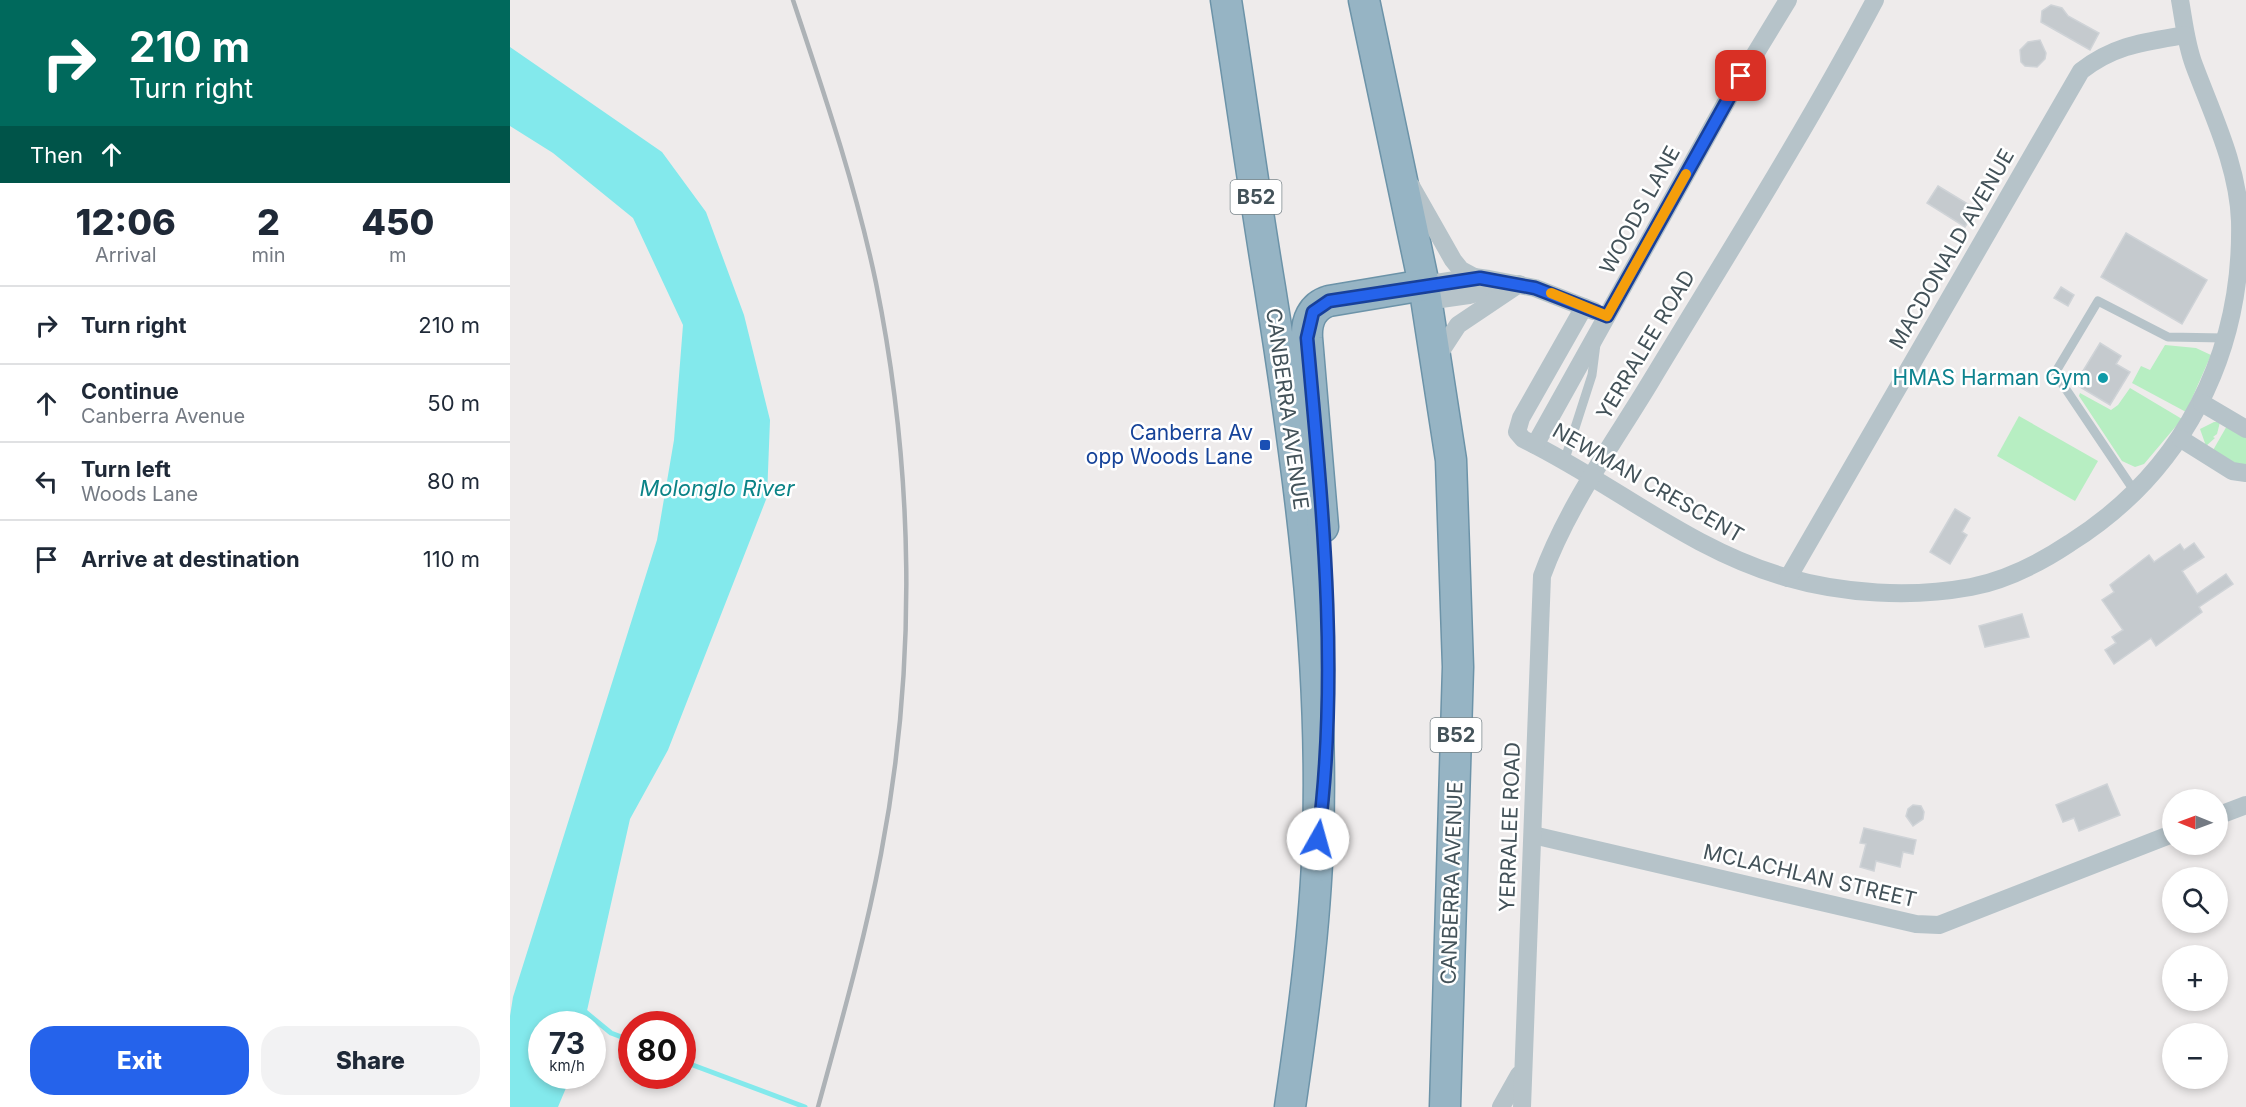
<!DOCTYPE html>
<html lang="en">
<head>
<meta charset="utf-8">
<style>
	:root { --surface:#fff; --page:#f2f2f3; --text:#1f2937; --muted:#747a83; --line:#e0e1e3; --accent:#2563eb }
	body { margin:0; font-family:Inter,sans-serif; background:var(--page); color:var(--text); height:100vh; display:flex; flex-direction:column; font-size:22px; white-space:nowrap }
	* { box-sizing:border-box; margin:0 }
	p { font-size:20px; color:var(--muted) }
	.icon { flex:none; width:33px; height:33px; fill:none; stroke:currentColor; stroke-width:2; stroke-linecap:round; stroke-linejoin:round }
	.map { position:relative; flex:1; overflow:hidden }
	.details { display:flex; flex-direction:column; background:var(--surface); width:510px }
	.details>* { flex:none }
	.banner { background:#00695c; color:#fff; overflow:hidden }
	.needle { width:39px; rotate:271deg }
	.buttons { position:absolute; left:1652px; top:789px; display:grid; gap:12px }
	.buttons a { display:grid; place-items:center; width:66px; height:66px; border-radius:50%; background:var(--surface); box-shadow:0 3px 9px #0003; font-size:30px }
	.speed { position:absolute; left:18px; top:1011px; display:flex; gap:12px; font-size:30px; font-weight:700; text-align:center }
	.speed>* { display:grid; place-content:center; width:78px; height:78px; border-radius:50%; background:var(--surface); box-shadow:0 3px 9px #0003; line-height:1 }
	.speed small { font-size:15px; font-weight:400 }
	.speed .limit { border:9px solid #d22; background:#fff; color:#111 }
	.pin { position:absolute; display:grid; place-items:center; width:51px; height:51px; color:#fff; margin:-26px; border-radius:12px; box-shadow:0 3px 9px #0006 }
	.me { position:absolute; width:66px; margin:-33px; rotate:7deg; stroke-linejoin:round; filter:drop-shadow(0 0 4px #0008) }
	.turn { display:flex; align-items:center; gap:21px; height:126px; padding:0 30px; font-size:27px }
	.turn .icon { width:78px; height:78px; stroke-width:2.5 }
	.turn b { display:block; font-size:42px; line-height:51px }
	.then { display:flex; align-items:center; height:57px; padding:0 30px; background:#0003; gap:12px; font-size:22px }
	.eta { display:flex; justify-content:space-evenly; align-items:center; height:102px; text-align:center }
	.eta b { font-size:36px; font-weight:800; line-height:42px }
	.primary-button { display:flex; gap:12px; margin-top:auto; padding:12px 30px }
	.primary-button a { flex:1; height:69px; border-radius:24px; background:var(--accent); color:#fff; font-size:24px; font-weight:800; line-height:69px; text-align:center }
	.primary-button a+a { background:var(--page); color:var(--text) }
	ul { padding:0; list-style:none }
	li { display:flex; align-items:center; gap:18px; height:78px; padding:0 30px; border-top:2px solid var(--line) }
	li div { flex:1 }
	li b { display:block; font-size:22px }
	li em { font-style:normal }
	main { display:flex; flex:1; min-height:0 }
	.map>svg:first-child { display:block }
	.green { fill:#b7eec2 }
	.water { fill:#83e9ec }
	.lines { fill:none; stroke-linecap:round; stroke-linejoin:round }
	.stream { stroke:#83e9ec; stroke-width:5 }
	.building { fill:#c5cace; stroke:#cfd3d7; stroke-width:1.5 }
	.trunk-casing { stroke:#6c93a8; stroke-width:33 }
	.service { stroke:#b6c3c9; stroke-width:9 }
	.minor { stroke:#b6c3c9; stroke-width:18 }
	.trunk { stroke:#96b4c4; stroke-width:30 }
	.rail { stroke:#adb2b6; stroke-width:4.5 }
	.route-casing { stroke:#184099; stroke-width:15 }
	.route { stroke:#2563eb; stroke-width:10 }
	.slow { stroke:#f59e0b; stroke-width:10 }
	.culture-dot { fill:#0f9aa8; stroke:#fff; stroke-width:2 }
	.transit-dot { fill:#1a4fb4; stroke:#fff; stroke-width:2 }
	.labels { text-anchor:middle; stroke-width:5; stroke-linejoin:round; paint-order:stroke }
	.shield { fill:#fff; stroke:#7b868b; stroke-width:1.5 }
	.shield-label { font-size:20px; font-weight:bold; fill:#435259 }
	.street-label { font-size:21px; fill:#435259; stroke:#fff }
	.culture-label { font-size:21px; fill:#0d838f; stroke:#fff; text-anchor:end }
	.transit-label { font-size:21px; fill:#164399; stroke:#fff; text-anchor:end }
	.water-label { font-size:22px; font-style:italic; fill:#0b8387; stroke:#fff }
</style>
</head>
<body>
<main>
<section class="details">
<div class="banner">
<div class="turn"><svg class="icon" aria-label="right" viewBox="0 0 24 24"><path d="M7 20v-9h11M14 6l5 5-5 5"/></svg><div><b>210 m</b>Turn right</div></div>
<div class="then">Then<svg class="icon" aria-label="ahead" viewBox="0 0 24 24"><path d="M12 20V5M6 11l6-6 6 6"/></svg></div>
</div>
<div class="eta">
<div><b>12:06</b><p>Arrival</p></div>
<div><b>2</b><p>min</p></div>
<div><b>450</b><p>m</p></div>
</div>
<ul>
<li><svg class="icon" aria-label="right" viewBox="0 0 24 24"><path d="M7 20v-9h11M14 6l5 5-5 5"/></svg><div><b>Turn right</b></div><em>210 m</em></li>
<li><svg class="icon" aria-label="ahead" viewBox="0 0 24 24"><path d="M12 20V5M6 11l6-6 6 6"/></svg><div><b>Continue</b><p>Canberra Avenue</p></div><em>50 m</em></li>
<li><svg class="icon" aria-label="left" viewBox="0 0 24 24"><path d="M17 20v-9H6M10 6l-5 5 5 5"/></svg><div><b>Turn left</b><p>Woods Lane</p></div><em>80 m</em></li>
<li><svg class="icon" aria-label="arrive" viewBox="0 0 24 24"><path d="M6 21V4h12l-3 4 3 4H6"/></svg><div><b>Arrive at destination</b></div><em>110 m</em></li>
</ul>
<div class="primary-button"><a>Exit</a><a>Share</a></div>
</section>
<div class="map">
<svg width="1736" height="1107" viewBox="0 0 1736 1107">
	<rect width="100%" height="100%" fill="#eeebeb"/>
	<g class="green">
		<polygon points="1655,345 1686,348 1701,355 1676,412 1622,383 1631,366 1640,370"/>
		<polygon points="1620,388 1672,419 1634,464 1625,467 1612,461 1569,396 1570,393 1601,410 1608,405"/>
		<polygon points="1509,416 1588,461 1565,501 1487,456"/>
		<polygon points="1704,422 1710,422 1707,434 1703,437 1705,438 1696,446 1690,429"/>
		<polygon points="1718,424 1736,435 1736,468 1702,452"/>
	</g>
	<polygon class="water" points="0,47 152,152 196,212 234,315 260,420 257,497 158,750 120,819 74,1024 32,1024 32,1076 61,1076 48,1107 0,1107 0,1016 3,997 147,540 164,440 173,325 123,218 43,153 0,126"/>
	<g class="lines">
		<g class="stream">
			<polyline points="73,1010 101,1033 122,1041"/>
			<polyline points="172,1061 295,1107"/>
		</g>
	</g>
	<g class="building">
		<polygon points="1541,5 1552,8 1558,16 1589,33 1580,50 1531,22 1532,11"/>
		<polygon points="1530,40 1536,53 1535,59 1527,67 1515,66 1511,62 1510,50 1518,42"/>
		<polygon points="1428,186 1466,209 1455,227 1417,203"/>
		<polygon points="1616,233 1697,280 1672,324 1591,277"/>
		<polygon points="1551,287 1564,295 1558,306 1544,298"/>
		<polygon points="1590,343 1611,356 1606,364 1620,372 1600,405 1565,384"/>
		<polygon points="1445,509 1460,518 1452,532 1457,535 1440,564 1420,552"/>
		<polygon points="1684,543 1694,557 1672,571 1687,594 1716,574 1723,584 1689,607 1692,612 1646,646 1641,638 1604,664 1595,650 1606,643 1602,637 1613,630 1592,600 1604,592 1600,585 1639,555 1644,562 1670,544 1674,550"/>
		<polygon points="1512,614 1519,637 1475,647 1469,626"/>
		<polygon points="1597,784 1610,815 1569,831 1564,818 1553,822 1546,805"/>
		<polygon points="1403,805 1411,806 1414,812 1413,819 1403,826 1396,816 1398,809"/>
		<polygon points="1354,828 1406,840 1403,854 1393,852 1390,867 1366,861 1364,871 1350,867 1356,844 1350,843"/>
	</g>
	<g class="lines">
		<g class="trunk-casing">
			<g id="trunk">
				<path d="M716 0C731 96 744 192 760 288 789 470 814 655 808 840 805 929 793 1018 780 1107"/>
				<polyline points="854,0 914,285 941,460 948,667 935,1107"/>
				<path d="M813 527 797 338C796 321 802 306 819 301L914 285"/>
			</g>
		</g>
		<g class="service">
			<polyline points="1054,462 1082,375 1086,344"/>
			<polyline points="1625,492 1545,373 1588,301 1658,337 1714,338"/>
		</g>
		<g class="minor">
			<polyline points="901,186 943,260 951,270 964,277"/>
			<polyline points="914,285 964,277 979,279 1025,288 1084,311"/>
			<polyline points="917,301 959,295 996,285"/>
			<path d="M1074 307 1011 418 1007 432 1013 439C1102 482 1178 549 1275 577 1333 594 1401 598 1461 587 1497 580 1530 563 1560 543 1673 472 1733 354 1730 221 1728 166 1703 116 1684 65 1676 44 1674 22 1670 0"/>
			<polyline points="927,357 948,325 1009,284"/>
			<polyline points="1692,403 1736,429"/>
			<polyline points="1671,439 1722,471 1736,473"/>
			<polyline points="1025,445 1219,97 1278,0"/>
			<path d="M1278 578 1571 71C1604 45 1634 42 1675 35"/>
			<polyline points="1707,816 1736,805"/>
			<polyline points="1023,835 1406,924 1429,925 1662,834"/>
			<polyline points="991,1107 1009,1075"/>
			<path d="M1012 1107 1032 576C1057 507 1103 444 1141 381 1217 255 1296 130 1365 0"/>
		</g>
		<use href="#trunk" class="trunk"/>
		<path class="rail" d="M283 0C314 93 346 187 366 283 404 471 407 666 371 854 355 939 331 1023 308 1107"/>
	</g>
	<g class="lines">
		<g class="route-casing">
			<path id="route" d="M808 839C830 672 812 504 797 338L803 312 819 301 970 278 1025 288 1097 316 1231 76"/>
		</g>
		<use href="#route" class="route"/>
		<polyline class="slow" points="1041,293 1097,316 1176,174"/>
	</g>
	<circle class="culture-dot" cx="1593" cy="378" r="6"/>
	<rect class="transit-dot" x="749" y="439" width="12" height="12" rx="3"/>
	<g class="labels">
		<g class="shield">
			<rect x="720.5" y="180" width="51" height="34" rx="4.5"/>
			<rect x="920.5" y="718" width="51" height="34" rx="4.5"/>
		</g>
		<g class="shield-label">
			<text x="746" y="204">B52</text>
			<text x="946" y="742">B52</text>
		</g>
		<g class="street-label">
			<text transform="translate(1130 210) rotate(-61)" y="7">WOODS LANE</text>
			<text transform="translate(1442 249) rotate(-60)" y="7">MACDONALD AVENUE</text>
			<text transform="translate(1136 345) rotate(-59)" y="7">YERRALEE ROAD</text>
			<text transform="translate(777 409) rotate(82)" y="7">CANBERRA AVENUE</text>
			<text transform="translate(1138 483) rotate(30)" y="7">NEWMAN CRESCENT</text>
			<text transform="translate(1000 827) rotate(-88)" y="7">YERRALEE ROAD</text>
			<text transform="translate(1300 876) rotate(13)" y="7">MCLACHLAN STREET</text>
			<text transform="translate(942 883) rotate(-88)" y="7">CANBERRA AVENUE</text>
		</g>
		<g class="culture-label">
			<text x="1581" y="385">HMAS Harman Gym</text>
		</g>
		<g class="transit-label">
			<text x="743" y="440">Canberra Av<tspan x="743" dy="24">opp Woods Lane</tspan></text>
		</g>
		<g class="water-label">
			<text x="207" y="496">Molonglo River</text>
		</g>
	</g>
</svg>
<div class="buttons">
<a><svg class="needle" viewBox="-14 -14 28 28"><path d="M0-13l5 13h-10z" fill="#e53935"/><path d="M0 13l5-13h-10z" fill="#747a83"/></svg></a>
<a><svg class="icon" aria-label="search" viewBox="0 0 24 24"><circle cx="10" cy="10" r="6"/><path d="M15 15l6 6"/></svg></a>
<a>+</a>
<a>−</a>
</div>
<div class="speed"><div>73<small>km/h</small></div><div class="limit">80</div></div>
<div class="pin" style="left:1231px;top:76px;background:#d93025"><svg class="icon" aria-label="arrive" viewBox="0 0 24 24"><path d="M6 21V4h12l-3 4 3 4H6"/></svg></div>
<svg class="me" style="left:808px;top:839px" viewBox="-20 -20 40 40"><circle r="19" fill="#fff"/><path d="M0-13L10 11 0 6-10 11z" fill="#2563eb"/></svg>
</div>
</main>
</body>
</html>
